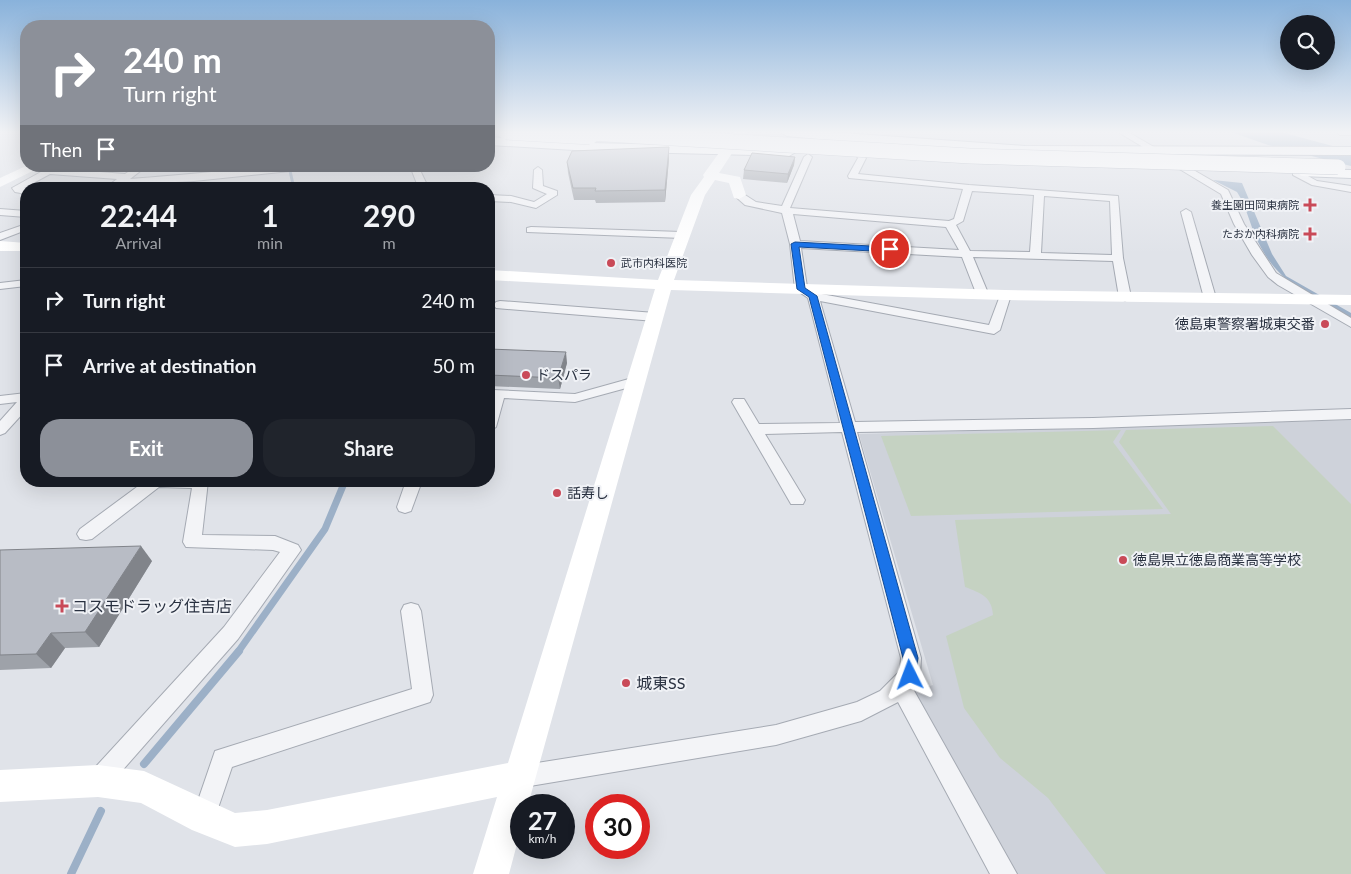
<!DOCTYPE html>
<html lang="en">
<head>
<meta charset="utf-8">
<style>
	:root { --surface:#171b24; --page:#20242c; --text:#f1f3f6; --muted:#9ea1a6; --line:#363941; --accent:#8c9099 }
	body { margin:0; font-family:Lato,"Noto Sans JP",sans-serif; background:var(--page); color:var(--text); height:100vh; display:flex; flex-direction:column; font-size:19px; white-space:nowrap }
	* { box-sizing:border-box; margin:0 }
	p { font-size:16px; color:var(--muted) }
	.icon { flex:none; width:28px; height:28px; fill:none; stroke:currentColor; stroke-width:2; stroke-linecap:round; stroke-linejoin:round }
	.map { position:relative; flex:1; overflow:hidden }
	.panel { position:absolute; left:20px; top:182px; width:475px; height:305px; display:flex; flex-direction:column; background:var(--surface); border-radius:20px; box-shadow:0 5px 20px #0002 }
	.panel>* { flex:none }
	.banner { position:absolute; left:20px; top:20px; width:475px; height:152px; border-radius:20px; box-shadow:0 5px 20px #0002; background:#8c9099; color:#fff; overflow:hidden }
	.controls { position:absolute; left:1280px; top:15px; display:grid; gap:10px }
	.controls a { display:grid; place-items:center; width:55px; height:55px; border-radius:50%; background:var(--surface); box-shadow:0 5px 20px #0002; font-size:25px }
	.speed { position:absolute; left:510px; top:794px; display:flex; gap:10px; font-size:25px; font-weight:700; text-align:center }
	.speed>* { display:grid; place-content:center; width:65px; height:65px; border-radius:50%; background:var(--surface); box-shadow:0 5px 20px #0002; line-height:1 }
	.speed small { font-size:12px; font-weight:400 }
	.speed .limit { border:8px solid #d22; background:#fff; color:#111 }
	.pin { position:absolute; display:grid; place-items:center; width:42px; height:42px; color:#fff; margin:-21px; border:2px solid #fff; border-radius:50%; box-shadow:0 1px 5px #0007 }
	.me { position:absolute; width:55px; margin:-28px; rotate:357deg; stroke-linejoin:round; filter:drop-shadow(0 0 4px #0008) }
	.turn { display:flex; align-items:center; gap:18px; height:105px; padding:0 20px; font-size:22px }
	.turn .icon { width:65px; height:65px; stroke-width:2.5 }
	.turn b { display:block; font-size:35px; line-height:42px }
	.then { display:flex; align-items:center; height:48px; padding:0 20px; background:#0003; gap:10px; font-size:19px }
	.eta { display:flex; justify-content:space-evenly; align-items:center; height:85px; text-align:center }
	.eta b { font-size:30px; font-weight:700; line-height:35px }
	.action { display:flex; gap:10px; margin-top:auto; padding:10px 20px }
	.action a { flex:1; height:58px; border-radius:20px; background:var(--accent); color:#fff; font-size:20px; font-weight:700; line-height:58px; text-align:center }
	.action a+a { background:var(--page); color:var(--text) }
	ul { padding:0; list-style:none }
	li { display:flex; align-items:center; gap:15px; height:65px; padding:0 20px; border-top:1px solid var(--line) }
	li div { flex:1 }
	li b { display:block; font-size:19px }
	li em { font-style:normal }
	.map>svg:first-child { display:block }
	.built { fill:#ced2da }
	.green { fill:#c5d2c2 }
	.water { fill:#9cb0c7 }
	.lines { fill:none; stroke-linecap:round; stroke-linejoin:round }
	.stream-far2 { stroke:#9cb0c7; stroke-width:3 }
	.stream-far1 { stroke:#9cb0c7; stroke-width:7 }
	.stream { stroke:#9cb0c7; stroke-width:8 }
	.street-casing { stroke:#a5aab3; stroke-width:2 }
	.primary-casing { stroke:#a0a7b4; stroke-width:2 }
	.street { fill:#f3f4f7; fill-rule:evenodd }
	.secondary { fill:#fff; fill-rule:evenodd }
	.primary { fill:#fff; fill-rule:evenodd }
	.primary-bridge-casing { stroke:#a0a7b4; stroke-width:16; stroke-linecap:butt }
	.primary-bridge { stroke:#fff; stroke-width:15 }
	.wall { fill:#9ea2a9 }
	.shaded-wall { fill:#81848a }
	.building { fill:#b8bcc5; stroke:#81848a }
	.route { fill:#1a73e8; stroke:#114b97 }
	.poi-dot { fill:#c94a58; stroke:#f0f2f6; stroke-width:2 }
	.labels { text-anchor:middle; stroke-width:4; stroke-linejoin:round; paint-order:stroke }
	.far-poi-label { font-size:11px; fill:#293140; stroke:#f0f2f6; text-anchor:end }
	.poi-label { font-size:14px; fill:#293140; stroke:#f0f2f6; text-anchor:start }
	.near-poi-label { font-size:16px; fill:#293140; stroke:#f0f2f6; text-anchor:start }
</style>
</head>
<body>
<div class="map">
<svg width="1351" height="874" viewBox="0 0 1351 874">
	<rect width="100%" height="100%" fill="#e0e3e9"/>
	<polygon class="built" points="1351,420 1351,874 1016,874 913,691 933,685 859,434"/>
	<g class="green">
		<path d="M1273 426 1351 504V874H1106L1048 798 1000 758 964 708 946 636 993 615C992 597 981 593 965 587L955 520 1171 514 1119 442 1126 430Z"/>
		<polygon points="1121,430 1113,442 1163,509 911,516 881,436"/>
	</g>
	<g class="water">
		<polygon points="1231,132 1281,132 1351,151 1351,166 1268,145"/>
		<path d="M1213 180 1242 183 1272 254 1286 276 1351 313V318C1310 295 1280 286 1258 242 1250 226 1247 207 1237 192Z"/>
	</g>
	<g class="lines">
		<polyline class="stream-far2" points="289,166 294,189"/>
		<polyline class="stream-far1" points="238,652 325,529 345,481"/>
		<g class="stream">
			<polyline points="144,764 239,651"/>
			<polyline points="71,874 101,811"/>
		</g>
		<g class="street-casing">
			<g id="street">
				<polygon points="1118,132 1128,132 1228,190 1244,224 1276,273 1351,318 1351,327 1278,285 1268,277 1252,255 1234,224 1221,194"/>
				<polygon points="1337,132 1351,132 1351,135 1340,135"/>
				<path d="M860 152 866 158 858 174 969 185 1118 196 1123 258 1131 297 1125 301 1119 297 1113 261 973 257 988 293 982 297 976 293 962 257 801 248 807 287 816 293 989 325 1001 293 1005 291 1011 295 1000 330 994 334 820 301 855 422 1093 418 1351 409V419L1093 428 857 432 921 658 920 675 912 687 1017 874H990L898 702 861 721 776 745 518 788 510 785 507 777 510 769 518 766 776 725 857 702 880 691 900 671 901 658 842 432 765 434 805 500 803 504H791L732 402 734 399H744L759 424 840 423 808 298 795 289 790 244 782 213 745 205 736 197V193H742L756 202 782 206 804 157 808 154 812 157 790 208 949 221 954 219 963 189 849 178 848 176 858 158 856 155ZM972 191 1034 195 1030 252 970 251 956 225 963 221ZM1044 196 1110 201 1112 255 1041 253ZM793 214 946 227 959 250 800 241Z"/>
				<path d="M137 166H147L130 179C192 175 253 166 314 166L310 169 194 181 121 185 115 189H104L117 179 50 174 24 188 28 189H26V194L15 192 12 188 48 168 125 174Z"/>
				<polygon points="410,166 418,166 429,189 419,189"/>
				<polygon points="538,167 542,170 543,186 557,191 557,195 536,208 511,202 489,201 489,195 511,196 534,202 547,194 533,188 534,170"/>
				<polygon points="1293,171 1299,171 1317,181 1351,186 1351,192 1312,185 1293,175"/>
				<polygon points="0,209 26,211 26,217 0,215"/>
				<polygon points="1186,209 1191,212 1216,298 1214,301 1206,301 1204,298 1181,212"/>
				<polygon points="26,224 26,230 0,240 0,233"/>
				<polygon points="531,227 682,232 687,235 682,238 527,232 527,228"/>
				<polygon points="26,280 26,286 0,289 0,283"/>
				<polygon points="500,301 655,313 661,317 655,321 496,308 494,305 496,302"/>
				<polygon points="636,377 641,378 643,381 641,384 575,402 504,398 496,427 489,432 489,401 493,390 575,394"/>
				<polygon points="26,393 26,410 5,433 0,435 0,421 17,402 0,404 0,396"/>
				<polygon points="145,481 208,481 202,535 275,536 298,545 301,550 238,639 106,789 98,792 90,789 87,781 90,773 224,627 280,552 273,550 186,547 183,542 192,488 159,487 92,539 86,540 80,539 77,534 80,529"/>
				<polygon points="406,481 422,481 411,511 405,513 399,511 397,507"/>
				<polygon points="411,603 418,605 421,611 433,695 430,702 232,767 212,826 204,830 196,826 192,818 215,751 412,689 401,611 404,605"/>
			</g>
		</g>
		<g class="primary-casing">
			<g id="primary">
				<polygon points="780,132 829,132 1025,146 1351,147 1351,155 1025,154 903,147 787,136"/>
				<polygon points="489,137 591,143 789,148 796,152 789,156 591,151 489,145"/>
				<polygon points="1306,169 1351,170 1351,178 1301,176 1299,173 1301,170"/>
			</g>
		</g>
		<use href="#street" class="street"/>
		<g class="secondary">
			<polygon points="734,132 746,132 719,173 740,177 746,195 739,199 734,198 729,183 715,180 705,195 674,280 1005,290 1351,295 1351,305 1005,300 671,290 528,805 521,805 521,829 509,874 473,874 497,797 267,844 235,847 192,830 141,803 98,797 0,802 0,770 98,765 144,771 235,813 267,810 508,763 655,289 489,280 489,270 658,280 691,195 704,177 703,175"/>
			<polygon points="26,166 43,166 0,187 0,178"/>
			<polygon points="0,241 26,243 26,251 0,251"/>
		</g>
		<use href="#primary" class="primary"/>
		<g class="primary-bridge-casing">
			<g id="primary-bridge">
				<polyline points="506,132 590,137"/>
				<polyline points="573,132 970,156 1338,167"/>
			</g>
		</g>
		<use href="#primary-bridge" class="primary-bridge"/>
	</g>
	<g class="wall">
		<polygon points="669,147 669,159 665,202 596,203 595,200 574,200 568,173 567,162"/>
		<polygon points="795,157 794,165 787,183 743,179 744,170"/>
		<polygon points="489,349 567,363 560,389 489,386"/>
		<polygon points="0,550 152,561 99,647 65,648 51,668 0,670"/>
	</g>
	<g class="shaded-wall">
		<polygon points="669,147 669,159 665,202 665,190"/>
		<polygon points="795,157 794,165 787,183 788,174"/>
		<polygon points="566,352 567,363 560,389 558,378"/>
		<polygon points="141,546 152,561 99,647 85,632"/>
		<polygon points="51,633 65,648 51,668 36,654"/>
	</g>
	<g class="building">
		<polygon points="669,147 665,190 595,191 596,188 573,188 567,162 572,151"/>
		<polygon points="752,153 795,157 788,174 744,170"/>
		<polygon points="489,349 566,352 558,378 489,375"/>
		<polygon points="141,546 85,632 51,633 36,654 0,655 0,550"/>
	</g>
	<linearGradient id="sky" x2="0" y2="1"><stop stop-color="#89b2db"/><stop offset="0.52" stop-color="#f1f2f5"/><stop offset="1" stop-color="#f1f2f5" stop-opacity="0"/></linearGradient>
	<rect width="1351" height="254" fill="url(#sky)"/>
	<polygon class="route" points="795,242 890,247 894,249 890,252 799,247 805,288 817,296 918,658 915,680 910,682 904,680 902,675 903,658 809,297 797,289 791,244"/>
	<g class="poi-dot">
		<path d="M1307.5 197.5h5v5h5v5h-5v5h-5v-5h-5v-5h5z"/>
		<path d="M1307.5 226.5h5v5h5v5h-5v5h-5v-5h-5v-5h5z"/>
		<circle cx="611" cy="263" r="5"/>
		<circle cx="1325" cy="324" r="5"/>
		<circle cx="526" cy="375" r="5"/>
		<circle cx="557" cy="493" r="5"/>
		<circle cx="1123" cy="560" r="5"/>
		<path d="M59.5 598.5h5v5h5v5h-5v5h-5v-5h-5v-5h5z"/>
		<circle cx="626" cy="683" r="5"/>
	</g>
	<g class="labels">
		<g class="far-poi-label">
			<text x="1299" y="209">養生園田岡東病院</text>
			<text x="1299" y="238">たおか内科病院</text>
			<text x="621" y="267" text-anchor="start">武市内科医院</text>
		</g>
		<g class="poi-label">
			<text x="1315" y="329" text-anchor="end">徳島東警察署城東交番</text>
			<text x="536" y="380">ドスパラ</text>
			<text x="567" y="498">話寿し</text>
			<text x="1133" y="565">徳島県立徳島商業高等学校</text>
		</g>
		<g class="near-poi-label">
			<text x="72" y="612">コスモドラッグ住吉店</text>
			<text x="636" y="689">城東SS</text>
		</g>
	</g>
</svg>
<div class="controls">
<a><svg class="icon" aria-label="search" viewBox="0 0 24 24"><circle cx="10" cy="10" r="6"/><path d="M15 15l6 6"/></svg></a>
</div>
<div class="speed"><div>27<small>km/h</small></div><div class="limit">30</div></div>
<div class="pin" style="left:890px;top:249px;background:#d93025"><svg class="icon" aria-label="arrive" viewBox="0 0 24 24"><path d="M6 21V4h12l-3 4 3 4H6"/></svg></div>
<svg class="me" style="left:910px;top:675px" viewBox="-20 -20 40 40"><path d="M0-17L14 15 0 8-14 15z" fill="#1a73e8" stroke="#fff" stroke-width="4"/></svg>
<div class="banner">
<div class="turn"><svg class="icon" aria-label="right" viewBox="0 0 24 24"><path d="M7 20v-9h11M14 6l5 5-5 5"/></svg><div><b>240 m</b>Turn right</div></div>
<div class="then">Then<svg class="icon" aria-label="arrive" viewBox="0 0 24 24"><path d="M6 21V4h12l-3 4 3 4H6"/></svg></div>
</div>
<section class="panel">
<div class="eta">
<div><b>22:44</b><p>Arrival</p></div>
<div><b>1</b><p>min</p></div>
<div><b>290</b><p>m</p></div>
</div>
<ul>
<li><svg class="icon" aria-label="right" viewBox="0 0 24 24"><path d="M7 20v-9h11M14 6l5 5-5 5"/></svg><div><b>Turn right</b></div><em>240 m</em></li>
<li><svg class="icon" aria-label="arrive" viewBox="0 0 24 24"><path d="M6 21V4h12l-3 4 3 4H6"/></svg><div><b>Arrive at destination</b></div><em>50 m</em></li>
</ul>
<div class="action"><a>Exit</a><a>Share</a></div>
</section>
</div>
</body>
</html>
